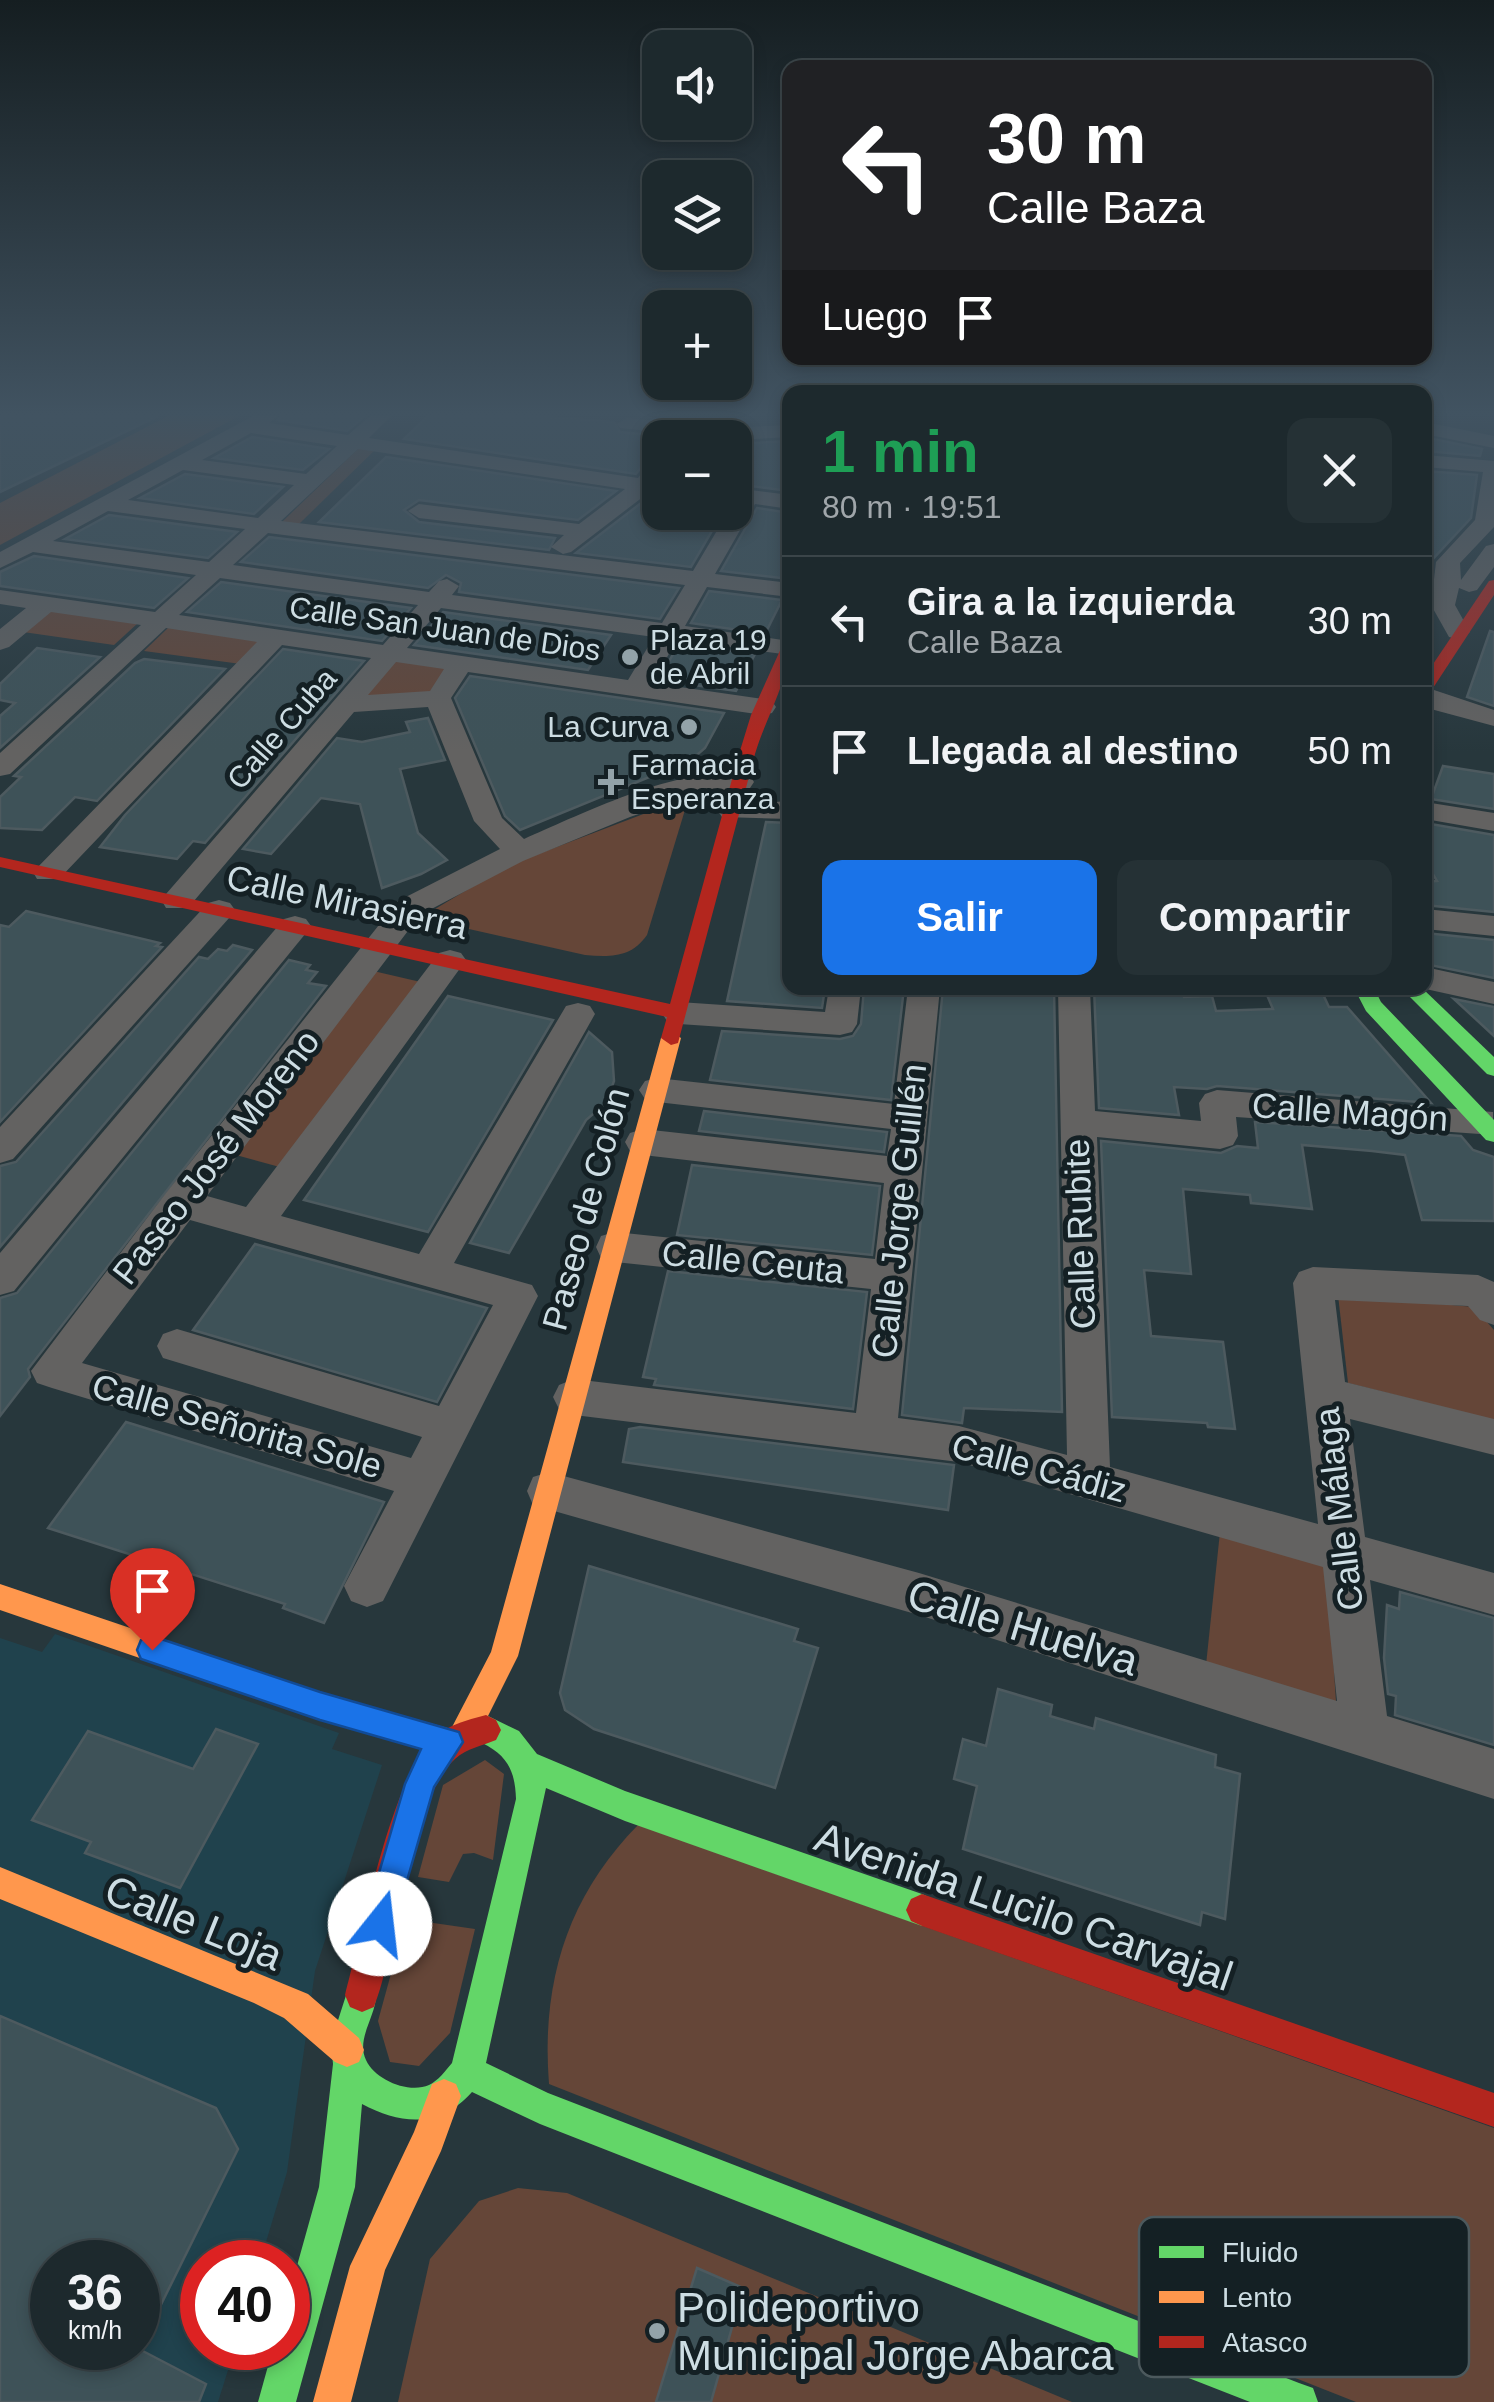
<!DOCTYPE html>
<html lang="es">
<head>
<meta charset="utf-8">
<style>
	:root { --surface:#1d292d; --page:#253135; --text:#f1f3f6; --muted:#a0a6aa; --line:#3b4549; --accent:#1a73e8 }
	body { margin:0; font-family:Arial,sans-serif; background:var(--page); color:var(--text); height:100vh; display:flex; flex-direction:column; font-size:38px; white-space:nowrap }
	* { box-sizing:border-box; margin:0 }
	p { font-size:32px; color:var(--muted) }
	.icon { flex:none; width:55px; height:55px; fill:none; stroke:currentColor; stroke-width:2; stroke-linecap:round; stroke-linejoin:round }
	.map { position:relative; flex:1; overflow:hidden }
	.sheet { position:absolute; left:782px; top:385px; width:650px; height:610px; display:flex; flex-direction:column; background:var(--surface); border-radius:20px; box-shadow:0 5px 15px #0003,0 0 0 2px var(--line) }
	.sheet>* { flex:none }
	.hud { position:absolute; left:782px; top:60px; width:650px; height:305px; border-radius:20px; box-shadow:0 5px 15px #0003,0 0 0 2px var(--line); background:#202124; color:#fff; overflow:hidden }
	.fabs { position:absolute; left:642px; top:30px; display:grid; gap:20px }
	.fabs a { display:grid; place-items:center; width:110px; height:110px; border-radius:20px; background:var(--surface); box-shadow:0 5px 15px #0003,0 0 0 2px var(--line); font-size:50px }
	.speed { position:absolute; left:30px; top:2240px; display:flex; gap:20px; font-size:50px; font-weight:700; text-align:center }
	.speed>* { display:grid; place-content:center; width:130px; height:130px; border-radius:50%; background:var(--surface); box-shadow:0 5px 15px #0003,0 0 0 2px var(--line); line-height:1 }
	.speed small { font-size:25px; font-weight:400 }
	.speed .limit { border:15px solid #d22; background:#fff; color:#111 }
	.pin { position:absolute; display:grid; place-items:center; width:85px; height:85px; color:#fff; margin:-102px -42px; border-radius:50% 50% 50% 0; rotate:-45deg; box-shadow:0 0 10px #0007 }
	.pin .icon { rotate:45deg }
	.me { position:absolute; width:110px; margin:-55px; rotate:16deg; stroke-linejoin:round; filter:drop-shadow(0 0 8px #0008) }
	.turn { display:flex; align-items:center; gap:35px; height:210px; padding:0 40px; font-size:45px }
	.turn .icon { width:130px; height:130px; stroke-width:2.5 }
	.turn b { display:block; font-size:70px; line-height:85px }
	.then { display:flex; align-items:center; height:95px; padding:0 40px; background:#0003; gap:20px; font-size:38px }
	.round { display:grid; place-items:center; flex:none; width:105px; height:105px; border-radius:20px; background:var(--page) }
	.head { display:flex; align-items:center; justify-content:space-between; height:170px; padding:0 40px }
	h1 { font-size:60px; font-weight:800; line-height:75px; color:#1e9e55 }
	.button { display:flex; gap:20px; margin-top:auto; padding:20px 40px }
	.button a { flex:1; height:115px; border-radius:20px; background:var(--accent); color:#fff; font-size:40px; font-weight:800; line-height:115px; text-align:center }
	.button a+a { background:var(--page); color:var(--text) }
	ul { padding:0; list-style:none }
	li { display:flex; align-items:center; gap:30px; height:130px; padding:0 40px; border-top:2px solid var(--line) }
	li div { flex:1 }
	li b { display:block; font-size:38px }
	li em { font-style:normal }
	.map>svg:first-child { display:block }
	.built { fill:#20424d; fill-rule:evenodd }
	.green { fill:#654638 }
	.building { fill:#3e5258; stroke:#4d5a5f; stroke-width:2.5; fill-rule:evenodd }
	.lines { fill:none; stroke-linecap:round; stroke-linejoin:round }
	.street { fill:#636261; fill-rule:evenodd }
	.fast { fill:#63d668; fill-rule:evenodd }
	.slow { fill:#ff974d; fill-rule:evenodd }
	.jam { fill:#b3261e; fill-rule:evenodd }
	.route { fill:#1a73e8; stroke:#114b97; stroke-width:2.5 }
	.poi-dot { fill:#93a3a9; stroke:#142024; stroke-width:4 }
	.labels { text-anchor:middle; stroke-width:10; stroke-linejoin:round; paint-order:stroke }
	.far-street-label { font-size:30px; fill:#cddde3; stroke:#142024 }
	.far-poi-label { font-size:30px; fill:#cddde3; stroke:#142024; text-anchor:start }
	.street-label { font-size:35px; fill:#cddde3; stroke:#142024 }
	.near-street-label { font-size:42px; fill:#cddde3; stroke:#142024 }
	.near-poi-label { font-size:42px; fill:#cddde3; stroke:#142024; text-anchor:start }
	.key { fill:#142024; stroke:#4c595d; stroke-width:2.5 }
	.key-label { font-size:28px; fill:#cddde3 }
</style>
</head>
<body>
<div class="map">
<svg width="1494" height="2402" viewBox="0 0 1494 2402">
	<rect width="100%" height="100%" fill="#27373c"/>
	<path class="built" d="M55 1634 339 1733 332 1749 382 1765 315 1971 287 2172 260 2262H202V2348H235L218 2402H0V1638L42 1652ZM52 2262H138V2348H52Z"/>
	<g class="green">
		<polygon points="168,416 239,416 0,545 0,503"/>
		<polygon points="361,446 377,448 299,524 282,522"/>
		<polygon points="49,610 138,623 114,645 23,632"/>
		<polygon points="169,627 263,640 241,664 144,651"/>
		<polygon points="397,660 447,667 428,695 362,698"/>
		<path d="M688 800 647 935C631 958 610 957 585 955L420 918 507 866 675 802Z"/>
		<polygon points="369,970 425,983 287,1169 225,1152"/>
		<polygon points="1338,1295 1474,1307 1494,1330 1494,1420 1348,1383"/>
		<polygon points="1220,1532 1327,1563 1336,1702 1206,1665"/>
		<polygon points="485,1760 504,1774 493,1860 474,1853 463,1854 449,1882 418,1877 443,1785"/>
		<path d="M638 1825 1494 2128V2402H1356L549 2084C541 1983 567 1897 638 1825Z"/>
		<polygon points="406,1919 475,1929 450,2033 419,2066 390,2062 378,2021"/>
		<polygon points="518,2188 567,2193 1072,2402 398,2402 430,2259 479,2201"/>
	</g>
	<g class="building">
		<polygon points="0,416 158,416 0,492"/>
		<polygon points="281,416 365,416 347,431 278,420"/>
		<polygon points="428,416 532,416 614,422 620,432 660,436 660,453 650,456 636,474 404,439"/>
		<polygon points="252,437 329,449 303,470 214,458"/>
		<polygon points="1428,438 1482,449 1480,456 1425,451"/>
		<polygon points="790,441 790,491 735,484 735,444"/>
		<polygon points="386,457 616,491 578,520 419,500 404,510 419,522 555,538 549,550 319,522"/>
		<polygon points="1425,471 1477,475 1471,518 1433,559 1425,581"/>
		<polygon points="185,474 283,487 254,514 140,498"/>
		<polygon points="649,497 660,499 660,512 723,512 691,567 576,553"/>
		<polygon points="757,508 790,513 790,579 721,571"/>
		<polygon points="109,515 237,532 208,558 65,539"/>
		<polygon points="269,537 679,588 660,619 459,592 461,583 446,575 428,588 241,562"/>
		<polygon points="34,556 188,578 154,608 0,586 0,572"/>
		<polygon points="221,582 411,608 382,641 187,612"/>
		<polygon points="709,591 782,600 765,634 691,623"/>
		<polygon points="443,612 611,635 588,670 414,645"/>
		<polygon points="1490,631 1494,632 1494,706 1467,697"/>
		<polygon points="679,644 755,654 736,691 658,680"/>
		<polygon points="37,648 100,657 0,748 0,716 15,703 0,700 0,684"/>
		<polygon points="283,649 364,661 205,843 193,841 177,859 100,847 125,815"/>
		<polygon points="144,659 225,669 97,801 75,797 42,830 0,828 0,797 21,777 14,776 135,663"/>
		<polygon points="470,676 724,713 705,748 691,760 520,830 505,816 455,698"/>
		<polygon points="428,718 445,760 400,769 418,833 447,860 421,874 382,888 360,804 321,798 271,854 243,849 337,738 362,742 410,732 406,722"/>
		<polygon points="1443,766 1494,774 1494,809 1431,799"/>
		<polygon points="766,822 790,823 790,988 825,988 822,1008 727,1001"/>
		<polygon points="1425,823 1494,835 1494,912 1425,905 1425,882 1437,881 1425,861"/>
		<polygon points="26,911 160,943 156,946 162,947 0,1122 0,925 9,927"/>
		<polygon points="1425,933 1494,940 1494,978 1425,964"/>
		<polygon points="233,945 252,950 0,1247 0,1166 16,1162 199,957 208,959 218,949 227,951"/>
		<polygon points="289,960 310,965 306,970 317,972 308,983 326,986 28,1369 30,1377 0,1416 0,1298 17,1293"/>
		<polygon points="864,988 904,988 891,1100 710,1080 722,1031 840,1039 853,1036 861,1024"/>
		<polygon points="943,988 1054,988 1062,1412 964,1408 962,1423 902,1415"/>
		<polygon points="1094,988 1182,988 1184,997 1212,996 1216,1011 1273,1009 1264,988 1320,988 1329,1007 1347,1007 1431,1103 1217,1086 1207,1089 1174,1087 1179,1115 1099,1108"/>
		<polygon points="448,996 553,1020 428,1232 304,1200"/>
		<polygon points="1454,999 1494,1007 1494,1036"/>
		<polygon points="589,1032 612,1052 614,1081 606,1103 586,1120 509,1253 470,1243"/>
		<polygon points="704,1111 887,1132 884,1152 699,1131"/>
		<polygon points="1255,1122 1461,1136 1473,1150 1494,1157 1494,1221 1422,1220 1405,1155 1372,1151 1302,1145 1312,1209 1251,1203 1250,1195 1183,1189 1191,1274 1144,1270 1151,1336 1223,1342 1235,1429 1208,1427 1207,1423 1112,1417 1101,1141 1221,1153 1237,1146 1258,1148"/>
		<polygon points="692,1165 880,1186 872,1255 677,1235"/>
		<polygon points="255,1244 487,1308 437,1402 193,1330"/>
		<polygon points="668,1271 867,1292 853,1409 654,1385 656,1379 643,1377"/>
		<polygon points="126,1422 384,1502 324,1623 283,1608 285,1604 48,1528"/>
		<polygon points="640,1427 954,1465 948,1510 623,1462 629,1429"/>
		<polygon points="589,1566 798,1629 794,1641 818,1648 775,1788 594,1729 565,1710 560,1693"/>
		<polygon points="1400,1592 1494,1618 1494,1745 1395,1715 1396,1696 1388,1694 1384,1658 1387,1605 1399,1609"/>
		<polygon points="998,1689 1052,1705 1050,1716 1094,1729 1096,1718 1216,1755 1215,1767 1240,1774 1225,1919 1202,1912 1200,1925 963,1849 977,1786 954,1779 963,1739 986,1746"/>
		<polygon points="216,1729 258,1744 180,1888 85,1853 91,1842 32,1820 88,1731 193,1769"/>
		<path d="M0 2016 216 2108 238 2149 139 2349 206 2384 199 2402H0ZM52 2262H138V2348H52Z"/>
		<polygon points="697,2268 743,2288 711,2402 656,2402"/>
	</g>
	<g class="lines">
		<g class="street">
			<path d="M253 416H277L269 423 348 435 370 416H391L369 438 638 478 653 458 660 456V495L648 493 571 552 563 554 551 547 564 535 419 518 408 511 419 504 579 524 625 489 358 449 281 521 693 571 728 512H735V488L790 495V509L755 504 715 574 790 583V597L707 587 685 626 790 641V655L677 640 652 683 763 699 772 701 776 707 772 713 763 715 468 672 451 698 502 818 524 839C582 814 688 761 750 776L754 782 750 788 697 794 630 817 523 861 420 915 207 1196 246 1207 439 953 450 950 461 953 466 960 461 967 281 1216 419 1254 566 1006 578 1003 590 1006 595 1014 454 1263 532 1285 538 1296 383 1601 367 1607 351 1601 344 1586 394 1491 52 1388 37 1383 31 1371 166 1193 398 901 500 849 474 821 428 707 354 712 188 908H166L162 901 166 894 371 658 282 645 59 879H37L33 872 257 642 166 628 10 774 0 776V753L141 625 51 612 9 647 0 650V629L26 608 0 604V590L155 612 196 575 33 552 0 568V552ZM251 433 337 446 306 474 202 460ZM183 470 294 485 258 518 128 500ZM108 511 245 529 209 562 53 541ZM268 533 685 585 662 623 452 595 459 586 447 579 439 581 429 592 233 565ZM220 578 418 605 383 645 179 615ZM441 608 654 637 628 680 407 648ZM396 662 444 669 430 691 368 695ZM190 1220 493 1305 439 1406 177 1329 163 1334 157 1346 163 1358 422 1437 411 1458 82 1363Z"/>
			<polygon points="627,418 723,428 790,425 790,437 735,440 620,428 617,424"/>
			<polygon points="1425,422 1494,436 1494,448 1425,434"/>
			<polygon points="1425,455 1494,461 1494,527 1460,563 1461,580 1486,546 1494,544 1494,567 1477,590 1469,592 1459,588 1455,605 1470,632 1458,639 1449,637 1431,605 1436,562 1475,520 1483,472 1425,467"/>
			<polygon points="1425,687 1494,710 1494,726 1427,708"/>
			<polygon points="790,801 790,819 722,817 718,811 722,805"/>
			<polygon points="1431,803 1494,813 1494,831 1425,819 1425,805"/>
			<polygon points="219,900 230,903 235,910 230,917 13,1159 0,1163 0,1127 208,903"/>
			<polygon points="1425,909 1494,916 1494,936 1425,929"/>
			<polygon points="295,916 306,919 311,926 306,933 14,1291 0,1295 0,1253 284,919"/>
			<polygon points="1425,967 1494,982 1494,1004 1421,988 1425,988"/>
			<polygon points="829,988 861,988 857,1024 852,1032 840,1035 679,1024 667,1021 662,1013 667,1005 679,1002 825,1012"/>
			<polygon points="908,988 940,988 898,1418 959,1426 1067,1455 1058,988 1090,988 1095,1111 1201,1121 1199,1103 1205,1094 1217,1090 1493,1112 1493,1130 1480,1134 1236,1117 1238,1136 1233,1145 1220,1149 1097,1137 1110,1467 1318,1524 1293,1283 1299,1272 1313,1267 1478,1275 1494,1282 1494,1325 1480,1320 1468,1306 1335,1300 1345,1382 1494,1419 1494,1455 1350,1419 1365,1537 1494,1573 1494,1615 1370,1580 1387,1716 1494,1749 1494,1799 919,1615 533,1505 527,1491 533,1477 549,1472 919,1573 1337,1701 1323,1567 959,1462 574,1415 559,1409 553,1397 559,1385 574,1379 856,1413 871,1289 615,1262 601,1258 596,1247 601,1236 615,1232 875,1259 884,1183 643,1155 630,1151 625,1142 630,1133 643,1129 887,1156 891,1129 657,1102 645,1099 639,1090 645,1081 657,1078 894,1104"/>
		</g>
		<g class="fast">
			<polygon points="1354,988 1374,988 1381,1002 1494,1120 1494,1142 1486,1140 1366,1011"/>
			<polygon points="1401,988 1422,988 1494,1057 1494,1076 1487,1074"/>
			<path d="M486 1715 519 1731 537 1754 625 1791 922 1894 933 1899 938 1910 933 1921 922 1926 625 1821 546 1788 486 2063 548 2093 1299 2383 1313 2388 1318 2402H1250L540 2124 472 2092C440 2128 402 2125 362 2104L355 2187 296 2402H258L273 2348H288V2298L319 2187 333 2064 331 2042 350 1983 362 1978 374 1983C384 2009 354 2035 366 2060 375 2080 409 2094 429 2085 438 2081 446 2070 452 2063L516 1799C515 1767 505 1753 476 1740L471 1730 476 1720Z"/>
		</g>
		<g class="slow">
			<polygon points="671,1031 681,1038 518,1656 474,1744 461,1747 458,1752 448,1757 320,1720 0,1610 0,1584 320,1692 451,1729 491,1652 661,1038"/>
			<polygon points="0,1867 308,1994 359,2038 364,2050 359,2062 347,2067 335,2062 284,2018 254,2003 0,1899"/>
			<polygon points="444,2079 456,2084 461,2096 441,2151 385,2270 351,2402 313,2402 350,2266 414,2132 432,2084"/>
		</g>
		<g class="jam">
			<polygon points="1494,580 1494,595 1431,691 1425,693 1425,676 1489,581"/>
			<path d="M790 641C790 679 766 717 755 754L678 1043 671 1045 661 1038 667 1017 0 867V857L670 1004 739 754 751 715 782 646Z"/>
			<path d="M486 1715 496 1720 501 1730 496 1740C482 1746 467 1748 455 1759 410 1800 398 1947 374 2007L362 2012 350 2007 345 1995C362 1933 390 1785 431 1741 444 1726 467 1720 486 1715Z"/>
			<polygon points="922,1894 1494,2093 1494,2127 922,1926 911,1921 906,1910 911,1899"/>
		</g>
	</g>
	<linearGradient id="sky" x2="0" y2="1"><stop stop-color="#151e21"/><stop offset="0.55" stop-color="#415361"/><stop offset="1" stop-color="#415361" stop-opacity="0"/></linearGradient>
	<rect width="1494" height="752" fill="url(#sky)"/>
	<polygon class="route" points="152,1636 320,1692 459,1732 463,1742 434,1787 391,1936 380,1941 369,1936 364,1924 405,1784 421,1749 320,1720 141,1659 137,1650 141,1640"/>
	<g class="poi-dot">
		<circle cx="630" cy="657" r="10"/>
		<circle cx="689" cy="727" r="10"/>
		<path d="M606 767h10v10h10v10h-10v10h-10v-10h-10v-10h10z"/>
		<circle cx="657" cy="2331" r="10"/>
	</g>
	<g class="labels">
		<g class="far-street-label">
			<text transform="translate(445 629) rotate(8)" y="10">Calle San Juan de Dios</text>
			<text transform="translate(282 729) rotate(-49)" y="10">Calle Cuba</text>
		</g>
		<g class="far-poi-label">
			<text x="650" y="650">Plaza 19<tspan x="650" dy="34">de Abril</tspan></text>
			<text x="669" y="737" text-anchor="end">La Curva</text>
			<text x="631" y="775">Farmacia<tspan x="631" dy="34">Esperanza</tspan></text>
		</g>
		<g class="street-label">
			<text transform="translate(347 902) rotate(12)" y="12">Calle Mirasierra</text>
			<text transform="translate(1350 1112) rotate(4)" y="12">Calle Magón</text>
			<text transform="translate(216 1157) rotate(-52)" y="12">Paseo José Moreno</text>
			<text transform="translate(586 1209) rotate(-75)" y="12">Paseo de Colón</text>
			<text transform="translate(899 1211) rotate(-84)" y="12">Calle Jorge Guillén</text>
			<text transform="translate(1080 1234) rotate(-92)" y="12">Calle Rubite</text>
			<text transform="translate(753 1262) rotate(6)" y="12">Calle Ceuta</text>
			<text transform="translate(237 1426) rotate(16)" y="12">Calle Señorita Sole</text>
			<text transform="translate(1039 1468) rotate(15)" y="12">Calle Cádiz</text>
			<text transform="translate(1339 1509) rotate(-97)" y="12">Calle Málaga</text>
		</g>
		<g class="near-street-label">
			<text transform="translate(1023 1627) rotate(17)" y="15">Calle Huelva</text>
			<text transform="translate(1024 1906) rotate(19)" y="15">Avenida Lucilo Carvajal</text>
			<text transform="translate(194 1922) rotate(22)" y="15">Calle Loja</text>
		</g>
		<g class="near-poi-label">
			<text x="677" y="2322">Polideportivo<tspan x="677" dy="48">Municipal Jorge Abarca</tspan></text>
		</g>
	</g>
	<rect x="1139" y="2217" width="330" height="160" rx="15" class="key"/>
	<rect x="1159" y="2246" width="45" height="12" fill="#63d668"/>
	<rect x="1159" y="2291" width="45" height="12" fill="#ff974d"/>
	<rect x="1159" y="2336" width="45" height="12" fill="#b3261e"/>
	<g class="key-label">
		<text x="1222" y="2262">Fluido</text>
		<text x="1222" y="2307">Lento</text>
		<text x="1222" y="2352">Atasco</text>
	</g>
</svg>
<div class="fabs">
<a><svg class="icon" aria-label="sound" viewBox="0 0 24 24"><path d="M4 9h4l5-4v14l-5-4H4zM17 9q2 3 0 6"/></svg></a>
<a><svg class="icon" aria-label="layers" viewBox="0 0 24 24"><path d="M12 4l9 5-9 5-9-5zM3 14l9 5 9-5"/></svg></a>
<a>+</a>
<a>−</a>
</div>
<div class="speed"><div>36<small>km/h</small></div><div class="limit">40</div></div>
<div class="pin" style="left:152px;top:1650px;background:#d93025"><svg class="icon" aria-label="arrive" viewBox="0 0 24 24"><path d="M6 21V4h12l-3 4 3 4H6"/></svg></div>
<svg class="me" style="left:380px;top:1924px" viewBox="-20 -20 40 40"><circle r="19" fill="#fff"/><path d="M0-13L10 11 0 6-10 11z" fill="#1a73e8"/></svg>
<div class="hud">
<div class="turn"><svg class="icon" aria-label="left" viewBox="0 0 24 24"><path d="M17 20v-9H6M10 6l-5 5 5 5"/></svg><div><b>30 m</b>Calle Baza</div></div>
<div class="then">Luego<svg class="icon" aria-label="arrive" viewBox="0 0 24 24"><path d="M6 21V4h12l-3 4 3 4H6"/></svg></div>
</div>
<section class="sheet">
<div class="head"><div><h1>1 min</h1><p>80 m · 19:51</p></div><a class="round"><svg class="icon" aria-label="close" viewBox="0 0 24 24"><path d="M6 6l12 12M18 6L6 18"/></svg></a></div>
<ul>
<li><svg class="icon" aria-label="left" viewBox="0 0 24 24"><path d="M17 20v-9H6M10 6l-5 5 5 5"/></svg><div><b>Gira a la izquierda</b><p>Calle Baza</p></div><em>30 m</em></li>
<li><svg class="icon" aria-label="arrive" viewBox="0 0 24 24"><path d="M6 21V4h12l-3 4 3 4H6"/></svg><div><b>Llegada al destino</b></div><em>50 m</em></li>
</ul>
<div class="button"><a>Salir</a><a>Compartir</a></div>
</section>
</div>
</body>
</html>
